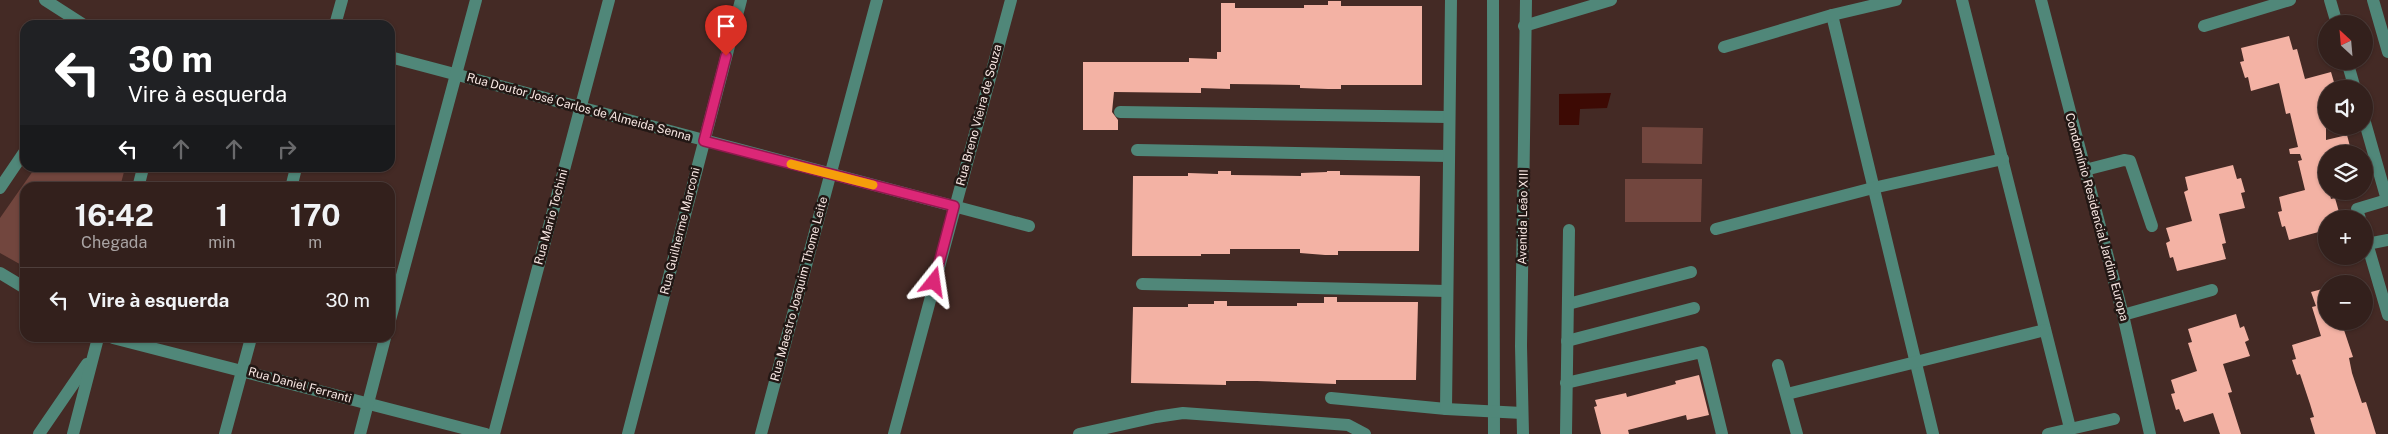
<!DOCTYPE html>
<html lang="pt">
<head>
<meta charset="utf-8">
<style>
	:root { --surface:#33201c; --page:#3b2825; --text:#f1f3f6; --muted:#a9a3a3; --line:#4e3e3b }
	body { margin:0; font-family:"Public Sans",sans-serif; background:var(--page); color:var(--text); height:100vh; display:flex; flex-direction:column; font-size:19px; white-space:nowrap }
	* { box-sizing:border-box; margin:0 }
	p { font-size:16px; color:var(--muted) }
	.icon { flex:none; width:28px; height:28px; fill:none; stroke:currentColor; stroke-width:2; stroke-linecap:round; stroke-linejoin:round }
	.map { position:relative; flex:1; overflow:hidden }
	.panel { position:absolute; left:20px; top:182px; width:375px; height:160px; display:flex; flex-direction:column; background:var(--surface); border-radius:15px; box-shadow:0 1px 4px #0004,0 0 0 1px var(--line) }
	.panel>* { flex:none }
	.top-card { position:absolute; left:20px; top:20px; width:375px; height:152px; border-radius:15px; box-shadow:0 1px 4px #0004,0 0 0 1px var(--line); background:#202124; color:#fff; overflow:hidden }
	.needle { width:32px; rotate:334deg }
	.buttons { position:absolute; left:2318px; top:15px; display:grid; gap:10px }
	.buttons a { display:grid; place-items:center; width:55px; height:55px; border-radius:50%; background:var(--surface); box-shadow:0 1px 4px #0004,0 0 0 1px var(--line); font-size:25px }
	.pin { position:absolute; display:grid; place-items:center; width:42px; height:42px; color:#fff; margin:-51px -21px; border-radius:50% 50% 50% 0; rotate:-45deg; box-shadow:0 0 5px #0007 }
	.pin .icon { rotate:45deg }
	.me { position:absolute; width:55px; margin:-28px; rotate:15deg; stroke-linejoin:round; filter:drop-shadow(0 0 4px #0008) }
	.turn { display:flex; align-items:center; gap:18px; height:105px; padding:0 25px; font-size:22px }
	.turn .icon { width:65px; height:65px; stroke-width:2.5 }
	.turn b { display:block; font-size:35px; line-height:42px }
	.lanes { display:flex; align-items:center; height:48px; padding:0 25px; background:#0003; justify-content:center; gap:25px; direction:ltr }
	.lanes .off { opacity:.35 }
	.eta { display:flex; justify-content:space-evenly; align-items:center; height:85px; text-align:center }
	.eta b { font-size:30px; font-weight:700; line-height:35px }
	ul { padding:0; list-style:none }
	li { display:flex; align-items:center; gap:15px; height:65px; padding:0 25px; border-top:1px solid var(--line) }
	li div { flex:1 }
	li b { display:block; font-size:19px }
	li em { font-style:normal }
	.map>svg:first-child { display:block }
	.green { fill:#72463e }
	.water { fill:#3d0a04 }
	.building { fill:#f3b2a4 }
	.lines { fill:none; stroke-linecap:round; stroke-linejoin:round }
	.minor { stroke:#508779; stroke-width:12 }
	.route-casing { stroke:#8e194d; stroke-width:12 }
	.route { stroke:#db2777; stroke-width:9 }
	.slow { stroke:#f59e0b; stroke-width:9 }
	.labels { text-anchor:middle; stroke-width:5; stroke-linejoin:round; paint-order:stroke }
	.street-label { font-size:12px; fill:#f7e6e2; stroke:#221714 }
</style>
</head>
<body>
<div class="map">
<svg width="2388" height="434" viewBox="0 0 2388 434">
	<rect width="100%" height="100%" fill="#442a25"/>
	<g class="green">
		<polygon points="1642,127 1703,128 1702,164 1642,163"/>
		<polygon points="35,168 125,168 120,187 25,188 25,267 0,253 0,218"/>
		<polygon points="1625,179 1702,179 1701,222 1625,222"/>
	</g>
	<polygon class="water" points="1611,93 1607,108 1580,109 1579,125 1559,125 1559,94"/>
	<g class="building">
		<polygon points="1328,1 1341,1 1341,6 1422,6 1422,85 1341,85 1341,89 1328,89 1300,88 1300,85 1230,84 1230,89 1201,88 1201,93 1114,92 1112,112 1118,120 1118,130 1083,130 1083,62 1189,62 1189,58 1217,59 1217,52 1221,52 1221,3 1235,3 1235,8 1304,8 1304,5 1328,5"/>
		<polygon points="2289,36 2293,50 2297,49 2305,79 2331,72 2336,89 2326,89 2326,140 2347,135 2352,154 2326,154 2326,191 2329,191 2331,199 2335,198 2339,212 2335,213 2336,219 2326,219 2326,230 2289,240 2285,226 2282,227 2278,212 2282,211 2279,197 2305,190 2298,161 2302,160 2300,154 2290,154 2289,149 2298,147 2290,113 2286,114 2279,83 2251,91 2248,77 2245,78 2240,62 2244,61 2241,48"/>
		<polygon points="2233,165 2237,179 2241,178 2245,192 2241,193 2245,208 2219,214 2226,243 2222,244 2226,259 2177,271 2173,257 2170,258 2166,243 2170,241 2166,228 2192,221 2184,192 2188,190 2185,177"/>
		<polygon points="1218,171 1231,171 1231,175 1301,176 1301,173 1327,172 1327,171 1340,171 1340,175 1420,176 1419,251 1338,251 1338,255 1325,255 1300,253 1300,249 1230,249 1230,254 1201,254 1201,256 1132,256 1133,176 1188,176 1188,173 1218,174"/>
		<polygon points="2326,288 2326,321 2341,321 2353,357 2349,358 2352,373 2362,403 2366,402 2376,434 2315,434 2310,418 2314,417 2310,404 2300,374 2297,375 2292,360 2296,359 2292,345 2321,336 2312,307 2316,306 2311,292"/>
		<polygon points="1324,297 1337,297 1337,302 1418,302 1416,380 1336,380 1336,384 1257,381 1226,381 1226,385 1131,383 1133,307 1188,307 1188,304 1214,304 1214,301 1227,301 1227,306 1297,306 1297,303 1324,303"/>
		<polygon points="2236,314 2240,328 2244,326 2249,340 2245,342 2250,356 2223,364 2232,392 2228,393 2241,434 2220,434 2213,413 2184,422 2179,409 2176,410 2171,394 2175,393 2171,380 2197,371 2188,343 2192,342 2188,329"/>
		<polygon points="1699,375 1709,415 1687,420 1686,415 1628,430 1629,434 1601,434 1594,407 1597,406 1595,400 1626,393 1627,397 1676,384 1675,381"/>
	</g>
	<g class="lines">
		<g class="minor">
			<polyline points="45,0 84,25"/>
			<polyline points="1493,0 1494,434"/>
			<polyline points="1962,0 2070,428"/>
			<polyline points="2041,0 2123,315 2150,434"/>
			<polyline points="2330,0 2337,24"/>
			<polyline points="2373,0 2388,52"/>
			<polyline points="1832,15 1933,434"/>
			<polyline points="335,25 342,0"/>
			<polyline points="1524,26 1611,0"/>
			<polyline points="2204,26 2290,0"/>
			<polyline points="1724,47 1832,15 1896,0"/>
			<polyline points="390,57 1029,226"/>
			<polyline points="2347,61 2355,89"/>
			<polyline points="1120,112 1448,117"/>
			<polyline points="1137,150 1448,156"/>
			<polyline points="2085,170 2124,160 2130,161 2152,226"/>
			<polyline points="0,188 25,151"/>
			<polyline points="138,188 143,168"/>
			<polyline points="291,188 296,168"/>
			<polyline points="2360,219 2357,209 2387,200 2364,119"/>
			<polyline points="1716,229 1873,188 2003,159"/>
			<polyline points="2364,233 2388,315"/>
			<polyline points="2367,244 2388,240"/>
			<polyline points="0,273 25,288"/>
			<polyline points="1142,284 1447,291"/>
			<polyline points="1568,304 1691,272"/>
			<polyline points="2123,315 2212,290"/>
			<polyline points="390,320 476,0"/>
			<polyline points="113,338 486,434"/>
			<polyline points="1567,341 1694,308"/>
			<polyline points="1778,365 1797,434"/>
			<polyline points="1566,383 1702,352 1722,434"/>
			<polyline points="1787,394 2045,330"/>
			<polyline points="1331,398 1446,409 1522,413"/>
			<polyline points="1446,409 1451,0"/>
			<polyline points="39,434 87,364"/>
			<polyline points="73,434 98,338"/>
			<polyline points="225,434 251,338"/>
			<polyline points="360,434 385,338"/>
			<polyline points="494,434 609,0"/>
			<polyline points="628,434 741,0"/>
			<polyline points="761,434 877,0"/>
			<polyline points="894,434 1011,0"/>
			<polyline points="1079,434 1156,417 1183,413 1348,425 1365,434"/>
			<polyline points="1523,434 1521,346 1526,0"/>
			<polyline points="1566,434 1569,230"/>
			<polyline points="2048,434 2114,419"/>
		</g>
	</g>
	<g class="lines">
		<g class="route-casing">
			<polyline id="route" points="726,56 704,141 954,206 934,282"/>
		</g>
		<use href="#route" class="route"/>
		<polyline class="slow" points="791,164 873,185"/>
	</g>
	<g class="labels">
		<g class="street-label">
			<text transform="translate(579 107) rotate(15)" y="4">Rua Doutor José Carlos de Almeida Senna</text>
			<text transform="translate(979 115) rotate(-75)" y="4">Rua Breno Vieira de Souza</text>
			<text transform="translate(551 217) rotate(-75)" y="4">Rua Mario Tochini</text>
			<text transform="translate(1523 217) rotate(-89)" y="4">Avenida Leão XIII</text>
			<text transform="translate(2097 217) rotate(75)" y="4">Condomínio Residencial Jardim Europa</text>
			<text transform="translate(680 231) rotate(-76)" y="4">Rua Guilherme Marconi</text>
			<text transform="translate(799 289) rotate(-75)" y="4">Rua Maestro Joaquim Thome Leite</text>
			<text transform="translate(300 385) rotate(15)" y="4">Rua Daniel Ferranti</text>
		</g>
	</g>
</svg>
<div class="buttons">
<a><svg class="needle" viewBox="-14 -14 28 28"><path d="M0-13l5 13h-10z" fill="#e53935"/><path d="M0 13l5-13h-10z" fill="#a9a3a3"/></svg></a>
<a><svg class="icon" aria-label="sound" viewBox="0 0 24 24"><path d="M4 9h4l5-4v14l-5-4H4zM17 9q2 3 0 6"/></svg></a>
<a><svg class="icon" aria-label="layers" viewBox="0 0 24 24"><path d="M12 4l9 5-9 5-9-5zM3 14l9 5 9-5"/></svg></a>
<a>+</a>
<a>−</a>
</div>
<div class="pin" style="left:726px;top:56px;background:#d93025"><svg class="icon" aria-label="arrive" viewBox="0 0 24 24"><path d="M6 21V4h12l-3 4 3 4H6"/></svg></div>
<svg class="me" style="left:934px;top:282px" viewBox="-20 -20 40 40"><path d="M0-17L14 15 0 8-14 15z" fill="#db2777" stroke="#fff" stroke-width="4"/></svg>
<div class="top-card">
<div class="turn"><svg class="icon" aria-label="left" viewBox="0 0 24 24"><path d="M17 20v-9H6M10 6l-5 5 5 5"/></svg><div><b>30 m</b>Vire à esquerda</div></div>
<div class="lanes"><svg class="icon" aria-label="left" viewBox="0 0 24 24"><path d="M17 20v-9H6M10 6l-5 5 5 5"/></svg><svg class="icon off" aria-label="ahead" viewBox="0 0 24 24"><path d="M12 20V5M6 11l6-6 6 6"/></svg><svg class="icon off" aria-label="ahead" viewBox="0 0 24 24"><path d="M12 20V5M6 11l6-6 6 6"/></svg><svg class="icon off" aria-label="right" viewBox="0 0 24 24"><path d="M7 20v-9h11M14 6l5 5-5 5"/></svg></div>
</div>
<section class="panel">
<div class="eta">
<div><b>16:42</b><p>Chegada</p></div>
<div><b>1</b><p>min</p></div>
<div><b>170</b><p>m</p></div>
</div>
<ul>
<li><svg class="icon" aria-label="left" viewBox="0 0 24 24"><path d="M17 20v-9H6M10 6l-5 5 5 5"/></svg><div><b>Vire à esquerda</b></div><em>30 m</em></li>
</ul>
</section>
</div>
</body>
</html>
